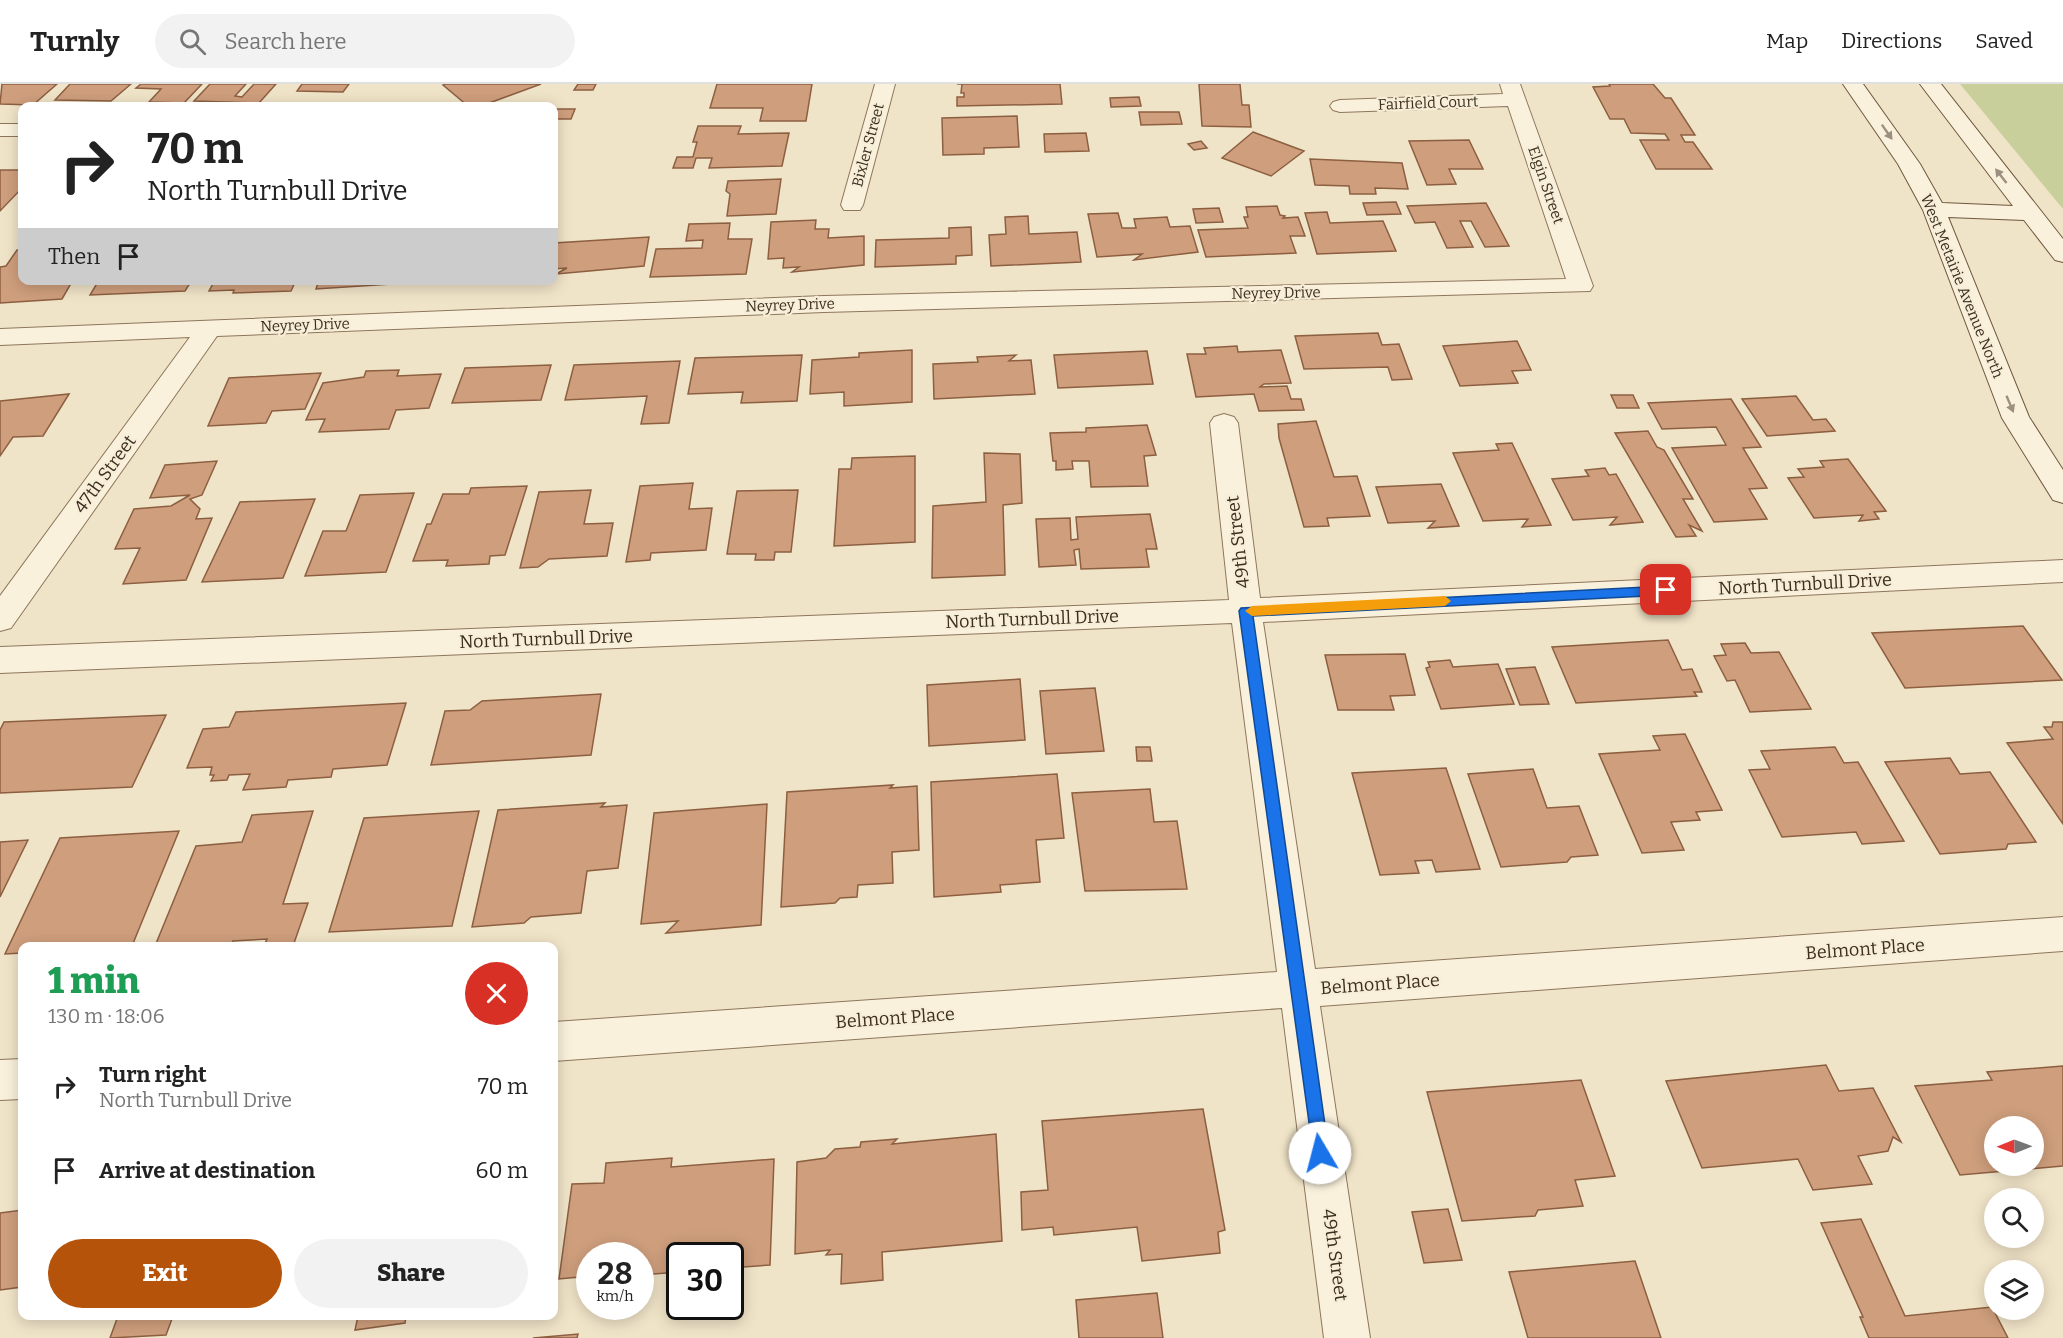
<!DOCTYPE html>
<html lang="en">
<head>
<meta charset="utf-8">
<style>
	:root { --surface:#fff; --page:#f2f2f2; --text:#222; --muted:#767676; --line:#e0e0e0; --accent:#b45309 }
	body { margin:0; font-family:Bitter,serif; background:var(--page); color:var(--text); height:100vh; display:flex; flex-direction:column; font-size:22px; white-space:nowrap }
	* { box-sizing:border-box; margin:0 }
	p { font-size:20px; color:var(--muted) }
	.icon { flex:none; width:33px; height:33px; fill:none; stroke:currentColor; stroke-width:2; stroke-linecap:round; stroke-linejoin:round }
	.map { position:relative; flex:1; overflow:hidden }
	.side { position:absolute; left:18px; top:858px; width:540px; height:378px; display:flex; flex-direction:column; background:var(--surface); border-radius:12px; box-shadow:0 3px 15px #0003 }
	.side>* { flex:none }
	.hud { position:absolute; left:18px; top:18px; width:540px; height:183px; border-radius:12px; box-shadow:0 3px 15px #0003; background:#fff; color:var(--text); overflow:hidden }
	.needle { width:39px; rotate:269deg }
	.tools { position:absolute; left:1984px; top:1032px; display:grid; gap:12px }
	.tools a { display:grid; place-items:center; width:60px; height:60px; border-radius:50%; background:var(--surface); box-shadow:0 3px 15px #0003; font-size:30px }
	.speed { position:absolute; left:576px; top:1158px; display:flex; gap:12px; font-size:30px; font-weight:700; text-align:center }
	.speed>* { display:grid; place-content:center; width:78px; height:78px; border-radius:50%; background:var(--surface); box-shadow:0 3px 15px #0003; line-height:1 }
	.speed small { font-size:15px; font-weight:400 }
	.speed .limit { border:3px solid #111; border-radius:9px; background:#fff; color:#111 }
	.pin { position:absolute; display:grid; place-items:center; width:51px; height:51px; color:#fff; margin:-26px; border-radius:12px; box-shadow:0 3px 9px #0006 }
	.me { position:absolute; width:66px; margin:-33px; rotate:352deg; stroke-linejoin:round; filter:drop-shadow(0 0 4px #0008) }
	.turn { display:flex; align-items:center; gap:21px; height:126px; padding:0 30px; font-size:27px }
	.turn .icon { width:78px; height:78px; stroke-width:2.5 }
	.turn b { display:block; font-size:42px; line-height:51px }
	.then { display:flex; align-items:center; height:57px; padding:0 30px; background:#0003; gap:12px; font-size:22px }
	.round { display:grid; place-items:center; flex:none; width:63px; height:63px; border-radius:32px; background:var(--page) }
	.head { display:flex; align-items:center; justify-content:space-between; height:102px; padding:0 30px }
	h1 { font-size:36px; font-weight:800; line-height:45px; color:#1e9e55 }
	.primary-button { display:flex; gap:12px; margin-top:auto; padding:12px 30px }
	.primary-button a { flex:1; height:69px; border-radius:36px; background:var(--accent); color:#fff; font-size:24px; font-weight:800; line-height:69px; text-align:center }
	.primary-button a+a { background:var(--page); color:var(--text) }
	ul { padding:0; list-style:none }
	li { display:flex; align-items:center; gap:18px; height:84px; padding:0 30px }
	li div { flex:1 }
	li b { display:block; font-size:22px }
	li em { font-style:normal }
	header { display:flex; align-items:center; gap:36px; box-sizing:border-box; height:84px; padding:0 30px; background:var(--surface); border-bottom:2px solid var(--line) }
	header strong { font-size:28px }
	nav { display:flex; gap:33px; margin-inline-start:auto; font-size:21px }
	.search { width:420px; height:54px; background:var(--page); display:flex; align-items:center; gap:15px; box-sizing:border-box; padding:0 21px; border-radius:33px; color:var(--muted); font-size:22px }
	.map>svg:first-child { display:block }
	.green { fill:#c9cf9b }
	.building { fill:#cf9f7d; stroke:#8d5f41; stroke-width:1.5; fill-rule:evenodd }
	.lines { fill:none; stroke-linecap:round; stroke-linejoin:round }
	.street-casing { stroke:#8d765c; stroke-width:2 }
	.secondary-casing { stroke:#6f573f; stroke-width:2 }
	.street { fill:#faf1dc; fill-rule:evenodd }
	.secondary { fill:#faf1dc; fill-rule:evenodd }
	.oneway { fill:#9c907e }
	.route { fill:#1a73e8; stroke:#114b97; stroke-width:1.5 }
	.slow { fill:#f59e0b }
	.labels { text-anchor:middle; stroke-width:4.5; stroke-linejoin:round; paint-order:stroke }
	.far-street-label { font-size:15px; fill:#3d2e20; stroke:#f7eed8 }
	.street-label { font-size:18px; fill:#3d2e20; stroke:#f7eed8 }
</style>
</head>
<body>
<header>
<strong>Turnly</strong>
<div class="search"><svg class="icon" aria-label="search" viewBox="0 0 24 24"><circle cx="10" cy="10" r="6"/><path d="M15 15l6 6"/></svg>Search here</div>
<nav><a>Map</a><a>Directions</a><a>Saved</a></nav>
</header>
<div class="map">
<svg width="2063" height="1254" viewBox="0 0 2063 1254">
	<rect width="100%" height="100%" fill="#f0e4c8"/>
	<polygon class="green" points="1960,0 2063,0 2063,125"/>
	<g class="building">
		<polygon points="2,0 57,0 33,21 0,20"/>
		<polygon points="131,0 111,17 55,16 70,0"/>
		<polygon points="141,0 202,0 184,19 149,18 161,5 136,4"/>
		<polygon points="210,0 246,0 235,12 242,13 254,0 276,0 259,19 194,17"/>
		<polygon points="302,0 349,0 343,8 297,7"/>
		<polygon points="446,0 541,0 481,22 468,22 443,1"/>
		<polygon points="578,0 596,0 593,6 574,6"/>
		<polygon points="717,0 812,0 806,37 760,37 763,24 710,24"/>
		<polygon points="957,0 1060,0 1062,20 957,22 957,13 964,13 964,9 961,9 962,0"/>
		<polygon points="1199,0 1240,0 1242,21 1249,21 1251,43 1202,42"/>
		<polygon points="1609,0 1653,0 1665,14 1671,14 1695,51 1681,51 1685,58 1693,58 1712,85 1656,85 1640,56 1669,56 1665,50 1631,49 1624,35 1610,35 1593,3 1610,2"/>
		<polygon points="1139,13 1141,22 1111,23 1110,14"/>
		<polygon points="556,25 575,25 571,35 554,35"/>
		<polygon points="1139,28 1179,28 1182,40 1141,41"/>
		<polygon points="1017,32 1019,63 984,64 984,70 943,71 942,34"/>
		<polygon points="698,42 741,42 738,50 789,49 782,82 709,84 712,74 696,74 693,84 673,84 677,73 693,73 697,58 693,58"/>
		<polygon points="1253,48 1304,67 1271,92 1222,74"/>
		<polygon points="1086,49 1089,67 1045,68 1044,50"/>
		<polygon points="1469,56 1483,85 1449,85 1456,100 1427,101 1409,57"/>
		<polygon points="1201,57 1207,64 1194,66 1188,60"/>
		<polygon points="1310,75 1402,79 1408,105 1375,104 1376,110 1350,110 1349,102 1315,101"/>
		<polygon points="0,86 22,86 22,104 0,127"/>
		<polygon points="781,95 776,130 727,132 730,110 726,107 728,97"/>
		<polygon points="1396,118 1401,130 1367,131 1363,119"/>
		<polygon points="1486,119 1509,162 1485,163 1471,137 1460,137 1473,163 1447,164 1435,138 1415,139 1407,122"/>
		<polygon points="1277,122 1280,131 1285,132 1283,134 1298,133 1305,152 1290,152 1296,169 1206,173 1198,146 1248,144 1244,133 1248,133 1246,123"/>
		<polygon points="1219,124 1223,138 1196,139 1193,125"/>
		<polygon points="1327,128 1330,139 1383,137 1396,167 1317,170 1305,129"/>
		<polygon points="1118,129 1122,144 1136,144 1134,135 1167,133 1170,143 1190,142 1198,168 1134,176 1142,170 1097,173 1088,130"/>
		<polygon points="1028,132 1029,150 1077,148 1081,178 991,182 989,151 1006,150 1005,133"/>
		<polygon points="816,136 815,145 829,145 828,154 864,152 864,181 792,188 799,183 783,184 784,174 768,175 771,138"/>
		<polygon points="730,139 728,155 752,155 746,190 650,193 656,165 702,164 703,156 686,157 689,140"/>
		<polygon points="971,143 972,171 956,172 956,180 875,183 876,156 949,154 949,144"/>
		<polygon points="649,153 644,182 556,190 567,184 554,185 554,159"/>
		<polygon points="17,166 22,166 22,196 73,196 62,215 0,219 0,183 6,182"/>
		<polygon points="99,196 192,196 185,207 90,211"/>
		<polygon points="215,196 296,196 291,207 233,209 234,206 209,207"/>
		<polygon points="319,196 408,196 407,199 316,205"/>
		<polygon points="1378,249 1382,261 1399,260 1412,295 1392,296 1388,283 1304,285 1295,252"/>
		<polygon points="1517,257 1531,286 1512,287 1518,299 1460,302 1443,262"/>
		<polygon points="1237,262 1238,268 1281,266 1291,299 1264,300 1260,303 1287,302 1291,315 1301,315 1304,326 1259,327 1254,310 1196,313 1187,270 1206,270 1204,264"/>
		<polygon points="912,266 912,318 844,322 844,308 810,310 812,276 859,273 859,269"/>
		<polygon points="1147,267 1153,300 1058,304 1054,271"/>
		<polygon points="802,271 797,317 741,319 743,308 688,310 695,274"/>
		<polygon points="1016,271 1009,277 1031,276 1035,310 934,315 933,280 978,278 977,273"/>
		<polygon points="680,277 669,339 641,340 647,312 565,316 574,281"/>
		<polygon points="551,281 541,316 452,319 465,284"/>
		<polygon points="399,286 397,292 441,290 429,324 396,326 389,345 319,348 325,335 306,336 323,299 364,293 366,287"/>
		<polygon points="321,289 305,325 272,327 266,339 208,342 229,294"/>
		<polygon points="69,310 43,352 13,353 0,372 0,317"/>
		<polygon points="1611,311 1633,311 1639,324 1617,324"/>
		<polygon points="1796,312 1813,336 1826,335 1835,347 1767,352 1742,315"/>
		<polygon points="1731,315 1761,363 1743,364 1767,404 1749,405 1767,435 1714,438 1672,364 1726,361 1716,343 1662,345 1648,319"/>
		<polygon points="1316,337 1334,393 1357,392 1370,432 1327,434 1329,442 1304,443 1279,354 1278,340"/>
		<polygon points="1147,341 1156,371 1144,372 1148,402 1091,403 1089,377 1072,377 1073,385 1056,386 1056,377 1053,377 1050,349 1086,348 1086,344"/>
		<polygon points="1648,347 1657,363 1664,366 1693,415 1683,415 1702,447 1689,441 1696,452 1676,453 1615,349"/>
		<polygon points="1512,359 1551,441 1522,443 1528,435 1483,437 1453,369 1499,366 1496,360"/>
		<polygon points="984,369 1020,370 1022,419 1003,421 1005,491 932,494 933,422 986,418"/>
		<polygon points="915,372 915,458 834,462 839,385 851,385 852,374"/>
		<polygon points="1848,375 1886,427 1874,428 1879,435 1859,437 1863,431 1814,434 1788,394 1804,393 1798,385 1824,383 1820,377"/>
		<polygon points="217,377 202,411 190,415 200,425 196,435 212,434 186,496 123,500 140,464 115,465 134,425 171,422 190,411 150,414 165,381"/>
		<polygon points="1605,384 1609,391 1616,390 1643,438 1610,441 1617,433 1573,436 1552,395 1589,392 1585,386"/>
		<polygon points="693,399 689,425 712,424 706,466 651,469 650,476 626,478 640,402"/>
		<polygon points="1441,400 1459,442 1428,444 1435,437 1388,439 1376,403"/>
		<polygon points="527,402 505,471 490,472 489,480 446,482 448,476 413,477 427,440 431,440 443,410 469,410 471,404"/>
		<polygon points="591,406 584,440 613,439 607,472 549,475 538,483 520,484 539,408"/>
		<polygon points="798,406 791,468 775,468 774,476 755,476 756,470 727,470 737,407"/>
		<polygon points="414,409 386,488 305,492 323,447 346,447 360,411"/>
		<polygon points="315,415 283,494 202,498 240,418"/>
		<polygon points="1150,430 1157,465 1146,465 1149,483 1081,485 1079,465 1074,466 1076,481 1039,483 1036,435 1070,434 1071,456 1078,455 1076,433"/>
		<polygon points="2023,542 2062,596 1905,604 1872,549"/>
		<polygon points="1668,556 1682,586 1692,585 1702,608 1694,608 1697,612 1576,619 1552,563"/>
		<polygon points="1745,559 1751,569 1779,568 1811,625 1750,628 1735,596 1727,597 1714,572 1726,571 1721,560"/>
		<polygon points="1405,570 1415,611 1390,612 1394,626 1338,626 1325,571"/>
		<polygon points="1450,576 1453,583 1498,580 1514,620 1441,625 1426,584 1430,583 1428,578"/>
		<polygon points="1535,583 1549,620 1520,621 1506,585"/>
		<polygon points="1020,595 1025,656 929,662 927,601"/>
		<polygon points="1095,604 1104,667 1046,670 1040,607"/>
		<polygon points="601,610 591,671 431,681 445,627 470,626 482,617"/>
		<polygon points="406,619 387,681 333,685 331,693 288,696 286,703 243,706 250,690 229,691 227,696 211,697 214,691 210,691 212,683 187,684 203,645 229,643 236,628"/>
		<polygon points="166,631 132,703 0,709 0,646 4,638"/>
		<polygon points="2053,638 2063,638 2063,740 2007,659 2053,655 2044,643 2052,643"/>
		<polygon points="1685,650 1722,726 1696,728 1700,736 1671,738 1684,766 1642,769 1599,670 1660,666 1653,652"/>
		<polygon points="1136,663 1150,663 1152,677 1137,677"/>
		<polygon points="1835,663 1844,679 1858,678 1904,757 1862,760 1856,748 1782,753 1749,686 1770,685 1761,667"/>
		<polygon points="1950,674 1960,690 1990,688 2036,758 2008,760 2006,765 1940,770 1885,678"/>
		<polygon points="1446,684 1480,785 1436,788 1432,776 1415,777 1419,789 1380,791 1352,689"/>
		<polygon points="1533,685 1547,724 1579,722 1598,771 1571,773 1567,778 1501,783 1468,690"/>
		<polygon points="1057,690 1064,754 1036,756 1040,798 1000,801 1001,808 934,813 931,698"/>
		<polygon points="893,701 890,704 917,702 919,766 892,768 893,799 858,801 857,813 840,814 835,819 781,823 787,708"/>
		<polygon points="1150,705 1154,738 1177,737 1187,805 1085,807 1072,709"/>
		<polygon points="605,719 601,723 627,721 618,784 587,787 581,829 531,833 524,839 472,843 498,726"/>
		<polygon points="767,720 761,841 666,849 678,837 641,840 654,729"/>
		<polygon points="313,727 283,820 308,819 293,862 264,862 267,855 233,857 231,862 155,862 196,762 242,758 252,731"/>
		<polygon points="479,727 452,842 329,848 364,734"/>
		<polygon points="179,747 132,862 22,862 22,869 5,870 60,754"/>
		<polygon points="28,756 0,813 0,758"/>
		<polygon points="1826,981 1839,1007 1873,1004 1901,1058 1893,1053 1888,1067 1858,1072 1872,1100 1813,1106 1798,1075 1702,1084 1666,997"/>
		<path d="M2063 982V1082L1960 1091 1915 1002 1992 996 1987 988ZM1995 1042H2034V1082H1995Z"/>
		<polygon points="1581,996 1615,1092 1575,1096 1583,1122 1538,1126 1535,1132 1462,1137 1427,1008"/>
		<polygon points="1203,1025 1225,1146 1218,1148 1220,1169 1142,1177 1137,1143 1054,1151 1053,1143 1022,1146 1021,1108 1048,1106 1042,1037"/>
		<polygon points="996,1050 1002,1157 882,1168 883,1196 841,1200 842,1170 826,1171 830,1166 795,1170 797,1078 826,1074 835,1065 860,1063 861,1058 897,1055 892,1060"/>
		<polygon points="672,1074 671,1083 774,1075 770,1181 730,1184 730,1172 680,1172 680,1188 640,1191 640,1172 590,1172 590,1192 559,1195 572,1100 604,1099 606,1079"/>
		<polygon points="1448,1125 1462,1176 1424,1179 1412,1128"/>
		<polygon points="22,1126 22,1203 0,1206 0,1129"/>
		<polygon points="1861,1135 1905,1232 1992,1223 2008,1254 1869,1254 1860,1233 1863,1233 1821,1139"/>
		<polygon points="1635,1177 1661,1254 1528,1254 1509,1188"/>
		<polygon points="1157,1209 1163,1254 1079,1254 1076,1216"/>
		<polygon points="118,1232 173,1232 166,1251 110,1254"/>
		<polygon points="358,1232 406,1232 405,1239 355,1246"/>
		<polygon points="578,1250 577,1254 533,1254"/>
	</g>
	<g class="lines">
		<g class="street-casing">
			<g id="street">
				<polygon points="875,0 895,0 863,121 860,126 844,126 841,121"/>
				<polygon points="1500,0 1520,0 1593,202 1590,207 824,228 217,252 11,544 0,547 0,512 190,253 0,261 0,245 824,212 1566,195 1508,22 1340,28 1333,26 1330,22 1333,18 1340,16 1503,10"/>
				<rect x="0" y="40" width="22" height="12"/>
				<polygon points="1224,330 1234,333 1238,339 1260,514 2063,476 2063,498 1263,538 1315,885 2063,833 2063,867 1320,922 1370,1254 1324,1254 1282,924 554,977 554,938 1277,888 1232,539 0,589 0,563 1229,516 1210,339 1214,333"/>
				<polygon points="22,975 22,1015 0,1016 0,976"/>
			</g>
		</g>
		<g class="secondary-casing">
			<polygon id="secondary" points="1843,0 1863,0 1920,80 1942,119 2013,122 1920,0 1941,0 2063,155 2063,178 2055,176 2024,136 1948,133 2029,333 2063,386 2063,419 2053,416 2002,334 1923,126 1898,80"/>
		</g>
		<use href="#street" class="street"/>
		<use href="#secondary" class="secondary"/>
	</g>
	<defs><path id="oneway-solid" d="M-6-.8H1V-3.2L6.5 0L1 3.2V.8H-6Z" transform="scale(1.5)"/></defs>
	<g class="oneway">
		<use href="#oneway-solid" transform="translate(1887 48) rotate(55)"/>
		<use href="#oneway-solid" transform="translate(2001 92) rotate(-128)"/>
		<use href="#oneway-solid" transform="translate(2010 320) rotate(67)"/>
	</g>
	<polygon class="route" points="1666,502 1672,506 1666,511 1253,532 1329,1069 1326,1075 1320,1077 1314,1075 1239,527 1241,524"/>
	<polygon class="slow" points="1445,512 1451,517 1445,522 1252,532 1245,527 1252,522"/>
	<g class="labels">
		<g class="far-street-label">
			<text transform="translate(1428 19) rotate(-2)" y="5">Fairfield Court</text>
			<text transform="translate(868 61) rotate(-75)" y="5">Bixler Street</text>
			<text transform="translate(1546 101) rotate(71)" y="5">Elgin Street</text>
			<text transform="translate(1962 202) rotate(68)" y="5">West Metairie Avenue North</text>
			<text transform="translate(1276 209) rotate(-1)" y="5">Neyrey Drive</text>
			<text transform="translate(790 221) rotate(-2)" y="5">Neyrey Drive</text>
			<text transform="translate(305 241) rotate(-2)" y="5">Neyrey Drive</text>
		</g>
		<g class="street-label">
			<text transform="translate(105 390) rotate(-54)" y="6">47th Street</text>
			<text transform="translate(1238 458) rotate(-97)" y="6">49th Street</text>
			<text transform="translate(1805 500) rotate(-3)" y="6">North Turnbull Drive</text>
			<text transform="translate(1032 535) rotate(-2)" y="6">North Turnbull Drive</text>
			<text transform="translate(546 555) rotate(-2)" y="6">North Turnbull Drive</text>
			<text transform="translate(1865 865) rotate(-4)" y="6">Belmont Place</text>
			<text transform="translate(1380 900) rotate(-4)" y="6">Belmont Place</text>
			<text transform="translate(895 934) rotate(-4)" y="6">Belmont Place</text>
			<text transform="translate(1335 1171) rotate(82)" y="6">49th Street</text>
		</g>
	</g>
</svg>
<div class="tools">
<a><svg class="needle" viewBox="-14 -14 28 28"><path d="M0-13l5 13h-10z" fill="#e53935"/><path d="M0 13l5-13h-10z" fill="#767676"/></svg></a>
<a><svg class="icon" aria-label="search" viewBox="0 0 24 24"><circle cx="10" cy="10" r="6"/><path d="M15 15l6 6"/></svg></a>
<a><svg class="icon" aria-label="layers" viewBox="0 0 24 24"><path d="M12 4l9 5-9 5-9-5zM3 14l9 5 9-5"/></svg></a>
</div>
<div class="speed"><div>28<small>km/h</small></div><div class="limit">30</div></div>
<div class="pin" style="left:1666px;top:506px;background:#d93025"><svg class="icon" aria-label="arrive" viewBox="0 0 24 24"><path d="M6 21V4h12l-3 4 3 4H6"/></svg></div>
<svg class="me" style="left:1320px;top:1069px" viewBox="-20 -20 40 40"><circle r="19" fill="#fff"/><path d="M0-13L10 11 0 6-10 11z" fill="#1a73e8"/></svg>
<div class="hud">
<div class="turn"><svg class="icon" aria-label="right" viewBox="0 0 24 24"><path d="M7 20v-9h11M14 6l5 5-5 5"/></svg><div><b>70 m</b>North Turnbull Drive</div></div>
<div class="then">Then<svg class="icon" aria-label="arrive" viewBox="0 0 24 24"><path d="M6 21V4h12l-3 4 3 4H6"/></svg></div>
</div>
<section class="side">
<div class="head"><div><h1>1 min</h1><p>130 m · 18:06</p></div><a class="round" style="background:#d93025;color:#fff"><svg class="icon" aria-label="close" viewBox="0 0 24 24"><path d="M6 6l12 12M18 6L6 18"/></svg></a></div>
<ul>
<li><svg class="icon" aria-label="right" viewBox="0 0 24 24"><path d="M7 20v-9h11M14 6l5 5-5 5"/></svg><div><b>Turn right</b><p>North Turnbull Drive</p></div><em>70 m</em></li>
<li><svg class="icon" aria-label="arrive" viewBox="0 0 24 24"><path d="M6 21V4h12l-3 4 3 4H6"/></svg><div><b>Arrive at destination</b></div><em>60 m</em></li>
</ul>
<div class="primary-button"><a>Exit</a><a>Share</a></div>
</section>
</div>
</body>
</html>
